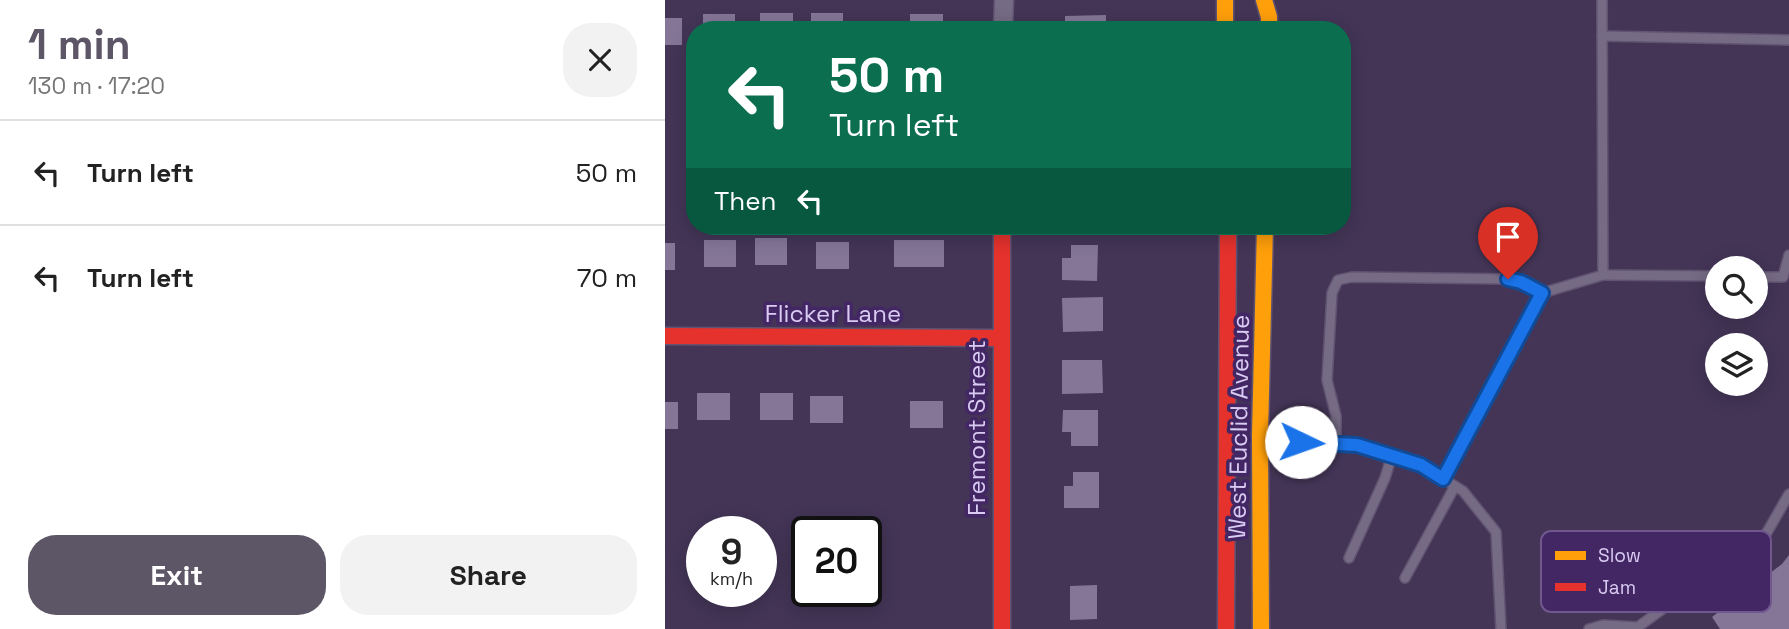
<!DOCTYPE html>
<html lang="en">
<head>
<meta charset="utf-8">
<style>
	:root { --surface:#fff; --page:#f2f2f2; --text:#222; --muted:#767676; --line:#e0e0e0; --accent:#5d5667 }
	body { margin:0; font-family:"Space Grotesk",sans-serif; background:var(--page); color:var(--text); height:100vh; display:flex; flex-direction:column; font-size:26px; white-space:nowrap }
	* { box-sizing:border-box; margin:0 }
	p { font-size:23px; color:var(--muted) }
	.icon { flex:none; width:38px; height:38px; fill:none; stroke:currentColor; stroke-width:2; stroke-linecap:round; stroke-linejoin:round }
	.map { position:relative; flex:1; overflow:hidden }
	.panel { display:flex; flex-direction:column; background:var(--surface); width:665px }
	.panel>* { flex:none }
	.guide { position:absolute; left:21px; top:21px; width:665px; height:214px; border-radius:28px; box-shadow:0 4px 18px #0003; background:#0b6e4f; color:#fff; overflow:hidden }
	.tools { position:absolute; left:1040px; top:256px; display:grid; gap:14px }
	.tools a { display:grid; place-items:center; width:63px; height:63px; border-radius:50%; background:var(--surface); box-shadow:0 4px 18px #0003; font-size:35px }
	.speed { position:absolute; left:21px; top:516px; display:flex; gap:14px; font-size:35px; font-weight:700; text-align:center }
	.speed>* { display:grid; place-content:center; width:91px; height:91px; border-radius:50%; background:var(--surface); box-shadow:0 4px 18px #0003; line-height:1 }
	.speed small { font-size:18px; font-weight:400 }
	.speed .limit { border:4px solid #111; border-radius:10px; background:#fff; color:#111 }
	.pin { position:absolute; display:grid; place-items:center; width:60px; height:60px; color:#fff; margin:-72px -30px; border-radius:50% 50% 50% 0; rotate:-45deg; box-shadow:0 0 7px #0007 }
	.pin .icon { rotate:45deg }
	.me { position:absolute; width:77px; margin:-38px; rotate:93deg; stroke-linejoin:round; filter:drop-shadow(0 0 5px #0008) }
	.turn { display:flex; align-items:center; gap:24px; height:147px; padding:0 28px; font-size:32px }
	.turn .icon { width:91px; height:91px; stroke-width:2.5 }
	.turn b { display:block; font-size:49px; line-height:60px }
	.then { display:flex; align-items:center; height:66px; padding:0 28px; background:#0003; gap:14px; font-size:26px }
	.round { display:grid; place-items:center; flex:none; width:74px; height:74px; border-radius:28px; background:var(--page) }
	.summary { display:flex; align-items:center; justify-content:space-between; height:119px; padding:0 28px }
	h1 { font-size:42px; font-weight:700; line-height:52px; color:var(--accent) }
	.button { display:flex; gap:14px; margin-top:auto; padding:14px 28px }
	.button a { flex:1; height:80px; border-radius:28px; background:var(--accent); color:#fff; font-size:28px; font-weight:700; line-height:80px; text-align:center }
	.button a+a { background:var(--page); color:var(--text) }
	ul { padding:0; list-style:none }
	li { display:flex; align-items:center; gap:21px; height:105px; padding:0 28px; border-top:2px solid var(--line) }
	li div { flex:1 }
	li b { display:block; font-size:26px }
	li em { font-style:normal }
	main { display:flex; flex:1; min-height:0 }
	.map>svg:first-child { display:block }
	.building { fill:#857698 }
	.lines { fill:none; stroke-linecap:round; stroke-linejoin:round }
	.lane-casing { stroke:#605271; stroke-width:12 }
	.street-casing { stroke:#605271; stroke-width:21 }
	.slow-casing { stroke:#605271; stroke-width:19 }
	.jam-casing { stroke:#605271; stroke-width:19 }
	.lane { stroke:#756b84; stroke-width:9 }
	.street { stroke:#756b84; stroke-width:18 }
	.slow { stroke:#ff9f0a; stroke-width:16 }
	.jam { stroke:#e5322d; stroke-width:16 }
	.route-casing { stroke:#114b97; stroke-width:18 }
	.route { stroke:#1a73e8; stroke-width:12 }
	.labels { text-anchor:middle; stroke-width:7; stroke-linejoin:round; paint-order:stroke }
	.street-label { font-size:24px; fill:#d9cbf1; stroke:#432765 }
	.key { fill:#432765; stroke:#70588f; stroke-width:2 }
	.key-label { font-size:19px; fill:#d9cbf1 }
</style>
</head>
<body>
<main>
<section class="panel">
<div class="summary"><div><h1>1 min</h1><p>130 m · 17:20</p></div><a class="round"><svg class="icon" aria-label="close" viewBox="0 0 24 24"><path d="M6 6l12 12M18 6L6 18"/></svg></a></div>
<ul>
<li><svg class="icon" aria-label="left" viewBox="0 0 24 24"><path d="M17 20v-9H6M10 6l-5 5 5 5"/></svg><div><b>Turn left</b></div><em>50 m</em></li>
<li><svg class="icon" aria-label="left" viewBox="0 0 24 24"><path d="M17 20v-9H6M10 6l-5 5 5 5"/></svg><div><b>Turn left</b></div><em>70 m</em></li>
</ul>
<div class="button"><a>Exit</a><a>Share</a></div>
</section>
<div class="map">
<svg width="1124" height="629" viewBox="0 0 1124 629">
	<rect width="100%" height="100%" fill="#443557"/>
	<g class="building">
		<rect x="95" y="13" width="33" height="17"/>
		<rect x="146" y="13" width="32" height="17"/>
		<rect x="38" y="14" width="32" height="16"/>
		<rect x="245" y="14" width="33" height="16"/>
		<polygon points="441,15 441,30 400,30 400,16"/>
		<rect x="0" y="18" width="17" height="27"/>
		<rect x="90" y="238" width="32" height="27"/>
		<rect x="39" y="240" width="32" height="27"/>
		<rect x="229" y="240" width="50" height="27"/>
		<rect x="151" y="242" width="33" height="27"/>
		<rect x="0" y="243" width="10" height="27"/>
		<polygon points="406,245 433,245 432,281 397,280 397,258 406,258"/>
		<polygon points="438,297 438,331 398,332 397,298"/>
		<polygon points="397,360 437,360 438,393 397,394"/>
		<rect x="32" y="393" width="33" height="27"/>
		<rect x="95" y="393" width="33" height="27"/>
		<rect x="145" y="396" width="33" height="27"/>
		<rect x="245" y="401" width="33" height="27"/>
		<rect x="0" y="402" width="13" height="27"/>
		<polygon points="398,410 433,410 433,446 406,446 406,432 397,432"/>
		<polygon points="408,472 434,472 434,508 399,508 399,486 408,486"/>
		<polygon points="1124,555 1124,629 1055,629 1047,617 1117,564"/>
		<polygon points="432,585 432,619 405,620 405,586"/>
	</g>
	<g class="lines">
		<g class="lane-casing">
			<g id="lane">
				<polyline points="937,36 1124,40"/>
				<polyline points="938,275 1052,276"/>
				<polyline points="1090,277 1118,277 1124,255"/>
				<polyline points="636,442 692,445 722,454 756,465 798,491 831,532 836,629"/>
				<polyline points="671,443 671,416 662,380 667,293 673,280 687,277 843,279 856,282 877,293"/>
				<polyline points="778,479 877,293 938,275 937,0"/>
				<polyline points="684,558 720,478 727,455"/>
				<polyline points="740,578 790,486"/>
				<polyline points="924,629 938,625 972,627"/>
				<polyline points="970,629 1101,534 1124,494"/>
			</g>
		</g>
		<g class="street-casing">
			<polyline id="street" points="338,30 339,0"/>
		</g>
		<g class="slow-casing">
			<g id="slow">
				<polyline points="560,0 560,30"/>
				<polyline points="599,0 604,17 604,30"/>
				<polyline points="596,629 595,435 600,226"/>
			</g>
		</g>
		<g class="jam-casing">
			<g id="jam">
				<polyline points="337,226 337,629"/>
				<polyline points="0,336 335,338"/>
				<polyline points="561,629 563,226"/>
			</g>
		</g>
		<use href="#lane" class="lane"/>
		<use href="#street" class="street"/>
		<use href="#slow" class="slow"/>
		<use href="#jam" class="jam"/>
	</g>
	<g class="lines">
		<g class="route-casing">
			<polyline id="route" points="636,442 692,445 756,465 778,479 877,293 856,282 843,279"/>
		</g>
		<use href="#route" class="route"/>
	</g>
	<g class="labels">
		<g class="street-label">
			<text x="168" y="322">Flicker Lane</text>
			<text transform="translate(574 427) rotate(-89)" y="8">West Euclid Avenue</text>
			<text transform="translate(312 428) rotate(-90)" y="8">Fremont Street</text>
		</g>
	</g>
	<rect x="876" y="531" width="230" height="81" rx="10" class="key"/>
	<rect x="890" y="551" width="31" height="9" fill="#ff9f0a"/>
	<rect x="890" y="583" width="31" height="8" fill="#e5322d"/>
	<g class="key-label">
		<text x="933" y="562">Slow</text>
		<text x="933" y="594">Jam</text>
	</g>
</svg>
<div class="tools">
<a><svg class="icon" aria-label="search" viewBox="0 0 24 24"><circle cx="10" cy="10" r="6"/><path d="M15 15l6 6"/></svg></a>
<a><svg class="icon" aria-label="layers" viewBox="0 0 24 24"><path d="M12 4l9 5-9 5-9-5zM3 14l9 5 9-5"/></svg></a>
</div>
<div class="speed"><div>9<small>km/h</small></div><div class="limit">20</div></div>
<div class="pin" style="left:843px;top:279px;background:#d93025"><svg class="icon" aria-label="arrive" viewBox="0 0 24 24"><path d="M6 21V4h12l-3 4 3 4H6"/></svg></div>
<svg class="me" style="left:636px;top:442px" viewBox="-20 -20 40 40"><circle r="19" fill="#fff"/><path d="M0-13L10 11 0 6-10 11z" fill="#1a73e8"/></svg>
<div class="guide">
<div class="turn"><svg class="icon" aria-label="left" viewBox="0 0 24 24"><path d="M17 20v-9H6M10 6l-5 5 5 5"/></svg><div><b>50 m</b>Turn left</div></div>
<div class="then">Then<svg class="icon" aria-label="left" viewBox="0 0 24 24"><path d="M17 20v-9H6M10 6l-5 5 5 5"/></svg></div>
</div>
</div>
</main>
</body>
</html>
